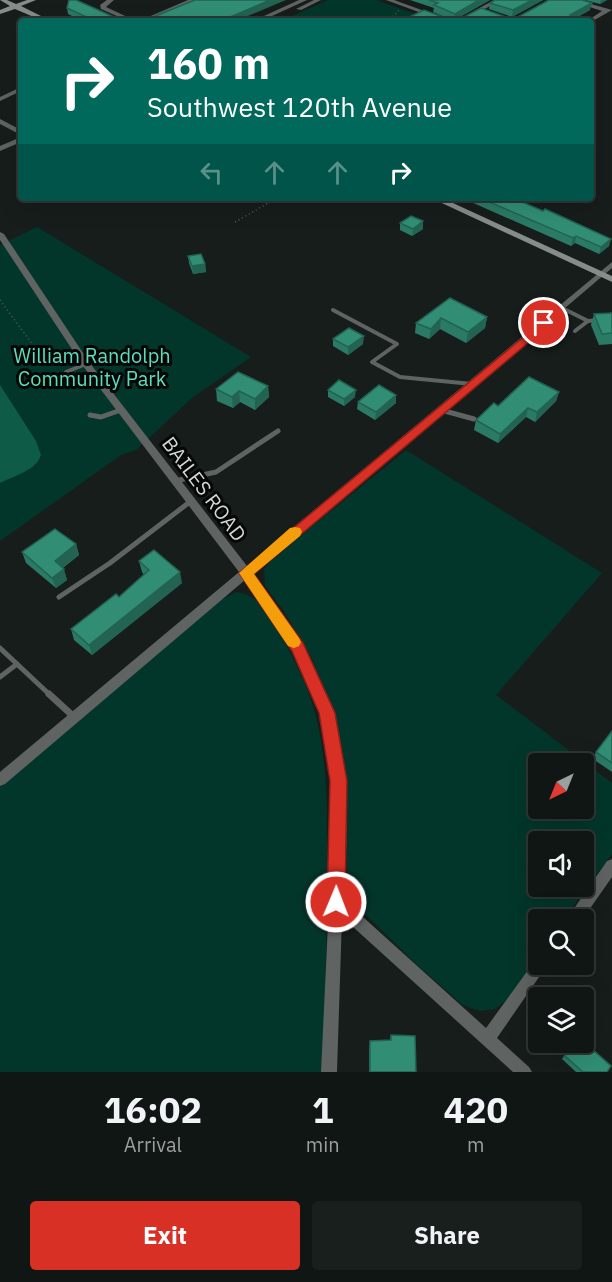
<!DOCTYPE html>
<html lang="en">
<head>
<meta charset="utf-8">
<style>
	:root { --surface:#101614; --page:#191f1d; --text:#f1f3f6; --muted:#9c9fa0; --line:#303534; --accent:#d93025 }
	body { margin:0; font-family:"IBM Plex Sans",sans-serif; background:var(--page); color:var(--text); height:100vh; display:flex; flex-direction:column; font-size:22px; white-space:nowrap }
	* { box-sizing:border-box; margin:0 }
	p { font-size:20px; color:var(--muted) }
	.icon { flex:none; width:33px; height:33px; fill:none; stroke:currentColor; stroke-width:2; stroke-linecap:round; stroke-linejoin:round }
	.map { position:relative; height:1072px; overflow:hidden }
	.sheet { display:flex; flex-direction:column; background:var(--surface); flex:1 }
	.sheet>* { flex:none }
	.top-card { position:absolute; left:18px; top:18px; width:576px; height:183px; border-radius:6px; box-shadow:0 6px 24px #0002,0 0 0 2px var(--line); background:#00695c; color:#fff; overflow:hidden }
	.needle { width:39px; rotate:223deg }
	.tools { position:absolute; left:528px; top:753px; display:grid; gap:12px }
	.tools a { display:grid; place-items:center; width:66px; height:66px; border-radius:6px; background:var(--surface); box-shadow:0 6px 24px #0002,0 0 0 2px var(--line); font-size:30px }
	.pin { position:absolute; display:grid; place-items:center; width:51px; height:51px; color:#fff; margin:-26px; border:3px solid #fff; border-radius:50%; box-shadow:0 2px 6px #0007 }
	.me { position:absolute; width:66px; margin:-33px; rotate:1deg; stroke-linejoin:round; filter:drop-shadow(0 0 4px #0008) }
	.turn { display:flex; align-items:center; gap:21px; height:126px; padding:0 30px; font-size:27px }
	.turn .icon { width:78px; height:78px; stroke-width:2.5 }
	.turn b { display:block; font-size:42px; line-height:51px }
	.lanes { display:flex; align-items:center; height:57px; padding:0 30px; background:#0003; justify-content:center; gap:30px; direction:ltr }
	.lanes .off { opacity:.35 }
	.eta { display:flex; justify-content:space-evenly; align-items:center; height:102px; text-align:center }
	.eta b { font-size:36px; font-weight:700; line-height:42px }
	.primary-button { display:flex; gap:12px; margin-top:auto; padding:12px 30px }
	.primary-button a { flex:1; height:69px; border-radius:6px; background:var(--accent); color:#fff; font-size:24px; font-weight:700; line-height:69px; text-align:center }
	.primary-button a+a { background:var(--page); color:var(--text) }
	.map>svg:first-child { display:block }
	.green { fill:#03362a; fill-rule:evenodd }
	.water { fill:#0e5b48 }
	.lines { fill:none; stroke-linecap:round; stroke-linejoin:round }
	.path { stroke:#555b58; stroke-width:1.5; stroke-dasharray:1 3; stroke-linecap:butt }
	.lane-far2 { stroke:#5f6361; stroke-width:4 }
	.lane-far1 { stroke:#5f6361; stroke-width:5 }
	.lane { stroke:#5f6361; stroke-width:7 }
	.street { fill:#5f6361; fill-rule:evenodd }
	.secondary { fill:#868c8a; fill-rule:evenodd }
	.wall { fill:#2a7a65 }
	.shaded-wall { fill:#226352 }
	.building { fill:#318e75; stroke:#226352; stroke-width:1.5 }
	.route { fill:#d93025; stroke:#8d1f18; stroke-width:1.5 }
	.slow { fill:#f59e0b }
	.labels { text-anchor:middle; stroke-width:6; stroke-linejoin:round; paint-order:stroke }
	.park-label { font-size:20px; fill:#5cddb9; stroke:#040706 }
	.street-label { font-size:20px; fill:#d4d9d7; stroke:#040706 }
</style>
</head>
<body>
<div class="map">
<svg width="612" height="1072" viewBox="0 0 612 1072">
	<rect width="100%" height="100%" fill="#161d1a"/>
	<g class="green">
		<polygon points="328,0 376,0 416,14 402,21 281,21"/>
		<polygon points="37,227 251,357 192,398 136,450 121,455 0,541 0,245"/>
		<path d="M406 450 602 573 496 695 612 783V854L564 919 538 920V956L509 998 495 1009 480 1011 463 1005 416 964 361 910 347 878 345 801 340 746 331 705 311 657 283 610 265 586 264 569 272 559ZM538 764H584V808H538ZM538 842H584V886H538Z"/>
		<path d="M236 592C261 595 271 617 282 637 298 666 313 697 319 730 327 769 327 809 327 848 328 923 325 997 322 1072H0V779L223 599Z"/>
	</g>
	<path class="water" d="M0 385 36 441 41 455C36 471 13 476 0 483Z"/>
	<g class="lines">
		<g class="path">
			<polyline points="343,21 353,21"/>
			<polyline points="377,21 394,16 399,10"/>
			<polyline points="235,222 277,198"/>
			<polyline points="0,300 44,360"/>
		</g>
		<g class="lane-far2">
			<polyline points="562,308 588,321 612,319"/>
			<polyline points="333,310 397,344 372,362 400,377 472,384"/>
			<polyline points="575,331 588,321"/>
			<polyline points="63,379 66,372 86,364"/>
		</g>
		<g class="lane-far1">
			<polyline points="441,410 474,419"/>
			<polyline points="90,415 101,417 121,410"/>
			<polyline points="175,481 216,472 278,431"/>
			<polyline points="59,597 110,563 191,501"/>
			<polyline points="0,648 50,695"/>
			<polyline points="0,677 17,664"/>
		</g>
		<polyline class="lane" points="49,694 73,716"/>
		<g class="street">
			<polygon points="107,0 114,0 106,7 136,21 128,21 101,9 100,5"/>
			<polygon points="188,0 196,0 147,21 139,21"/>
			<polygon points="299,0 307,0 261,21 253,21"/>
			<polygon points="314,0 321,0 301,10 296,9"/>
			<polygon points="386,0 394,0 452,21 443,21"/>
			<polygon points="494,0 501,0 463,21 456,21"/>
			<polygon points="568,0 577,0 612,10 591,22 591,21 587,21 602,11"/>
			<polygon points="21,87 21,91 0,101 0,97"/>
			<polygon points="0,119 21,130 21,135 0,124"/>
			<polygon points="21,137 21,142 0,151 0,146"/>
			<polygon points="0,232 4,234 89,362 247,566 612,262 612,268 252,574 302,645 333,713 344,781 343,899 486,1028 536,959 538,958 538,964 548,964 497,1038 529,1067 532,1072 513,1072 342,917 337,1072 321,1072 329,902 332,781 321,713 293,651 245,580 5,784 0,786 0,772 239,572 83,366 0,240"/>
			<polygon points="612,859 612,877 582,920 566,920 607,861"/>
		</g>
		<g class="secondary">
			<polygon points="0,0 7,0 16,4 27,0 36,0 21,6 51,21 43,21 15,9 0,14 0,10 10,6"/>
			<polygon points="431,198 442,198 612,276 612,282"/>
		</g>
	</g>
	<g class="wall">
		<polygon points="410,0 490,0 460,17 518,17 590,10 574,19 573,21 401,21 445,17 433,12 434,8"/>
		<polygon points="543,0 512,17 489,9 490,3"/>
		<polygon points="585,0 607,0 600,4"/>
		<polygon points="67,8 123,21 82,21 68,14"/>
		<polygon points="462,198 513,198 609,246 599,254 575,243 571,246"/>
		<polygon points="423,221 423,229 412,236 400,230 400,223"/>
		<polygon points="188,256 205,264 206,272 193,274 189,263"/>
		<polygon points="450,298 487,317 485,328 466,343 440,329 429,339 415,333 416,323"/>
		<polygon points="612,313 612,344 599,345 591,325 594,314"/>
		<polygon points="333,339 363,344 348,355 333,346"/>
		<polygon points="268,386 269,397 255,410 240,402 233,408 217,401 216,389"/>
		<polygon points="328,390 355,397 344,406 328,397"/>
		<polygon points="559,392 556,401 535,422 526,417 498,443 474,430 476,420 498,406"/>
		<polygon points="358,402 396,403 375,420 357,409"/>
		<polygon points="76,544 79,555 63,568 67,580 56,588 26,563 22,552"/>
		<polygon points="139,561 182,583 92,655 74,640 71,629 119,597 144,575 142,572"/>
		<polygon points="612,731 612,772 593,759 596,752"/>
		<polygon points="391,1035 416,1072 369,1072 369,1047 370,1041 390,1040"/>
		<polygon points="573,1042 584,1042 607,1072 576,1072 562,1059"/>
	</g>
	<g class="shaded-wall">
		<polygon points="270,0 286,0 236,21 221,21"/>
		<polygon points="479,0 490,0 454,20 455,14"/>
		<polygon points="532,0 543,0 512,17 513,10"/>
		<polygon points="601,0 607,0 600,4"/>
		<polygon points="592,3 590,10 574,19 573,21 566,21 570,15"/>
		<polygon points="423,221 423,229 412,236 413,229"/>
		<polygon points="576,236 575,243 571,246 573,238"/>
		<polygon points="611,239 609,246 599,254 601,247"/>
		<polygon points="205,264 206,272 193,274 192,266"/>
		<polygon points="487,317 485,328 466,343 468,332"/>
		<polygon points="441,318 440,329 429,339 431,329"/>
		<polygon points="364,336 363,344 348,355 348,347"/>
		<polygon points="268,386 269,397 255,410 255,399"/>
		<polygon points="356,390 355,397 344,406 344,399"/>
		<polygon points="239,391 240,402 233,408 232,397"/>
		<polygon points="559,392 556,401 535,422 537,412"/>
		<polygon points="396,395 396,403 375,420 376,412"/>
		<polygon points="528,408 526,417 498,443 500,434"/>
		<polygon points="76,544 79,555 58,571 55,561"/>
		<polygon points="64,569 67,580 56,588 52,578"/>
		<polygon points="180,572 182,583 92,655 89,645"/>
	</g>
	<g class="building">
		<polygon points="69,0 76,0 123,21 95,21 67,8"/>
		<polygon points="195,0 270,0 221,21 143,21"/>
		<polygon points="429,0 479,0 455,14 434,5 438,3"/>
		<polygon points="495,0 532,0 513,10 490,3"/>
		<polygon points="549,0 582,0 592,3 570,15 574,17 566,21 401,21 424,10 443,17 464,17 481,8 506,17 518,17"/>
		<polygon points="480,198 513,198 543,211 545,209 611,239 601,247 576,236 573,238"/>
		<polygon points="411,216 423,221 413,229 400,223"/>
		<polygon points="201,254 205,264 192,266 188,256"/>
		<polygon points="450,298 487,317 468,332 441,318 431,329 416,323"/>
		<polygon points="612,313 612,333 602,334 594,314"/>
		<polygon points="349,328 364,336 348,347 333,339"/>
		<polygon points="238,372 268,386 255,399 239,391 232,397 216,389"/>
		<polygon points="529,377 559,392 537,412 528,408 500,434 476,420 494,403 498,406"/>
		<polygon points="339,380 356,390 344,399 328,390"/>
		<polygon points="379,385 396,395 376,412 358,402"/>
		<polygon points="55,529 76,544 55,561 64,569 52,578 22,552"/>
		<polygon points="154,550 180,572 89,645 71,629 116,594 119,597 149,570 139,561"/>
		<polygon points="612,731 612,763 596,752"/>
		<polygon points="391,1035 415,1036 416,1072 370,1072 370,1041 391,1040"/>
		<polygon points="574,1042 584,1042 611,1066 607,1072 583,1072 565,1056"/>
	</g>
	<polygon class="route" points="544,320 548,321 548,326 254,574 303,643 335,713 347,781 345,902 343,909 336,911 330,909 327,902 330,781 319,713 292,651 239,573"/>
	<polygon class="slow" points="295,527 300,528 302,532 300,536 254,574 299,638 301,642 299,646 294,648 288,646 239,573 290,528"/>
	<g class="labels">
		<g class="park-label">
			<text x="92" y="363">William Randolph<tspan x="92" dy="23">Community Park</tspan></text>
		</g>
		<g class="street-label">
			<text transform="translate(204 489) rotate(53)" y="7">BAILES ROAD</text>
		</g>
	</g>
</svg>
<div class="tools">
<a><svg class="needle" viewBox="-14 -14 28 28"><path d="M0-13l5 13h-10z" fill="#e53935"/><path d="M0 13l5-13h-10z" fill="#9c9fa0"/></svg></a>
<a><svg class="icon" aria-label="sound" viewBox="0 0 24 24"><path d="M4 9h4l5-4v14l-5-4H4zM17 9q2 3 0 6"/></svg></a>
<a><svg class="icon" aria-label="search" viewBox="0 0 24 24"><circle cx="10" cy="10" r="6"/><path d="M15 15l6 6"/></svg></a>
<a><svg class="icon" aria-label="layers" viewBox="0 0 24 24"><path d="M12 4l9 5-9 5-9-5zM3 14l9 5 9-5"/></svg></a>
</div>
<div class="pin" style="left:544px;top:323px;background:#d93025"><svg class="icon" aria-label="arrive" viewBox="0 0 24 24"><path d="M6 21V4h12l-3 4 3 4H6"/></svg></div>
<svg class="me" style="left:336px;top:902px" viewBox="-20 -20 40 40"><circle r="17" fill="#d93025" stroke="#fff" stroke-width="3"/><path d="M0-11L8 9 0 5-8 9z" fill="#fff"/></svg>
<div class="top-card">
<div class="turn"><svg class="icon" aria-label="right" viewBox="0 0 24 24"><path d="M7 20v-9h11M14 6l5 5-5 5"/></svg><div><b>160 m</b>Southwest 120th Avenue</div></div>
<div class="lanes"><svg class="icon off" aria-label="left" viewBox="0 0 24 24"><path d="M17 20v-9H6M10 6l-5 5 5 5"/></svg><svg class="icon off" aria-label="ahead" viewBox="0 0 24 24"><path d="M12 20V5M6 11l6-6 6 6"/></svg><svg class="icon off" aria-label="ahead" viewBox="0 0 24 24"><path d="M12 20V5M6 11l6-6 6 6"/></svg><svg class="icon" aria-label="right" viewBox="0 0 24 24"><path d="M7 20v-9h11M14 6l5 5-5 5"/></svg></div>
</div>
</div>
<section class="sheet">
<div class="eta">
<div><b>16:02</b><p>Arrival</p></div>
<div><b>1</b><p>min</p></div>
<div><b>420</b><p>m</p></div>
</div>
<div class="primary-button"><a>Exit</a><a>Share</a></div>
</section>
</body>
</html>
